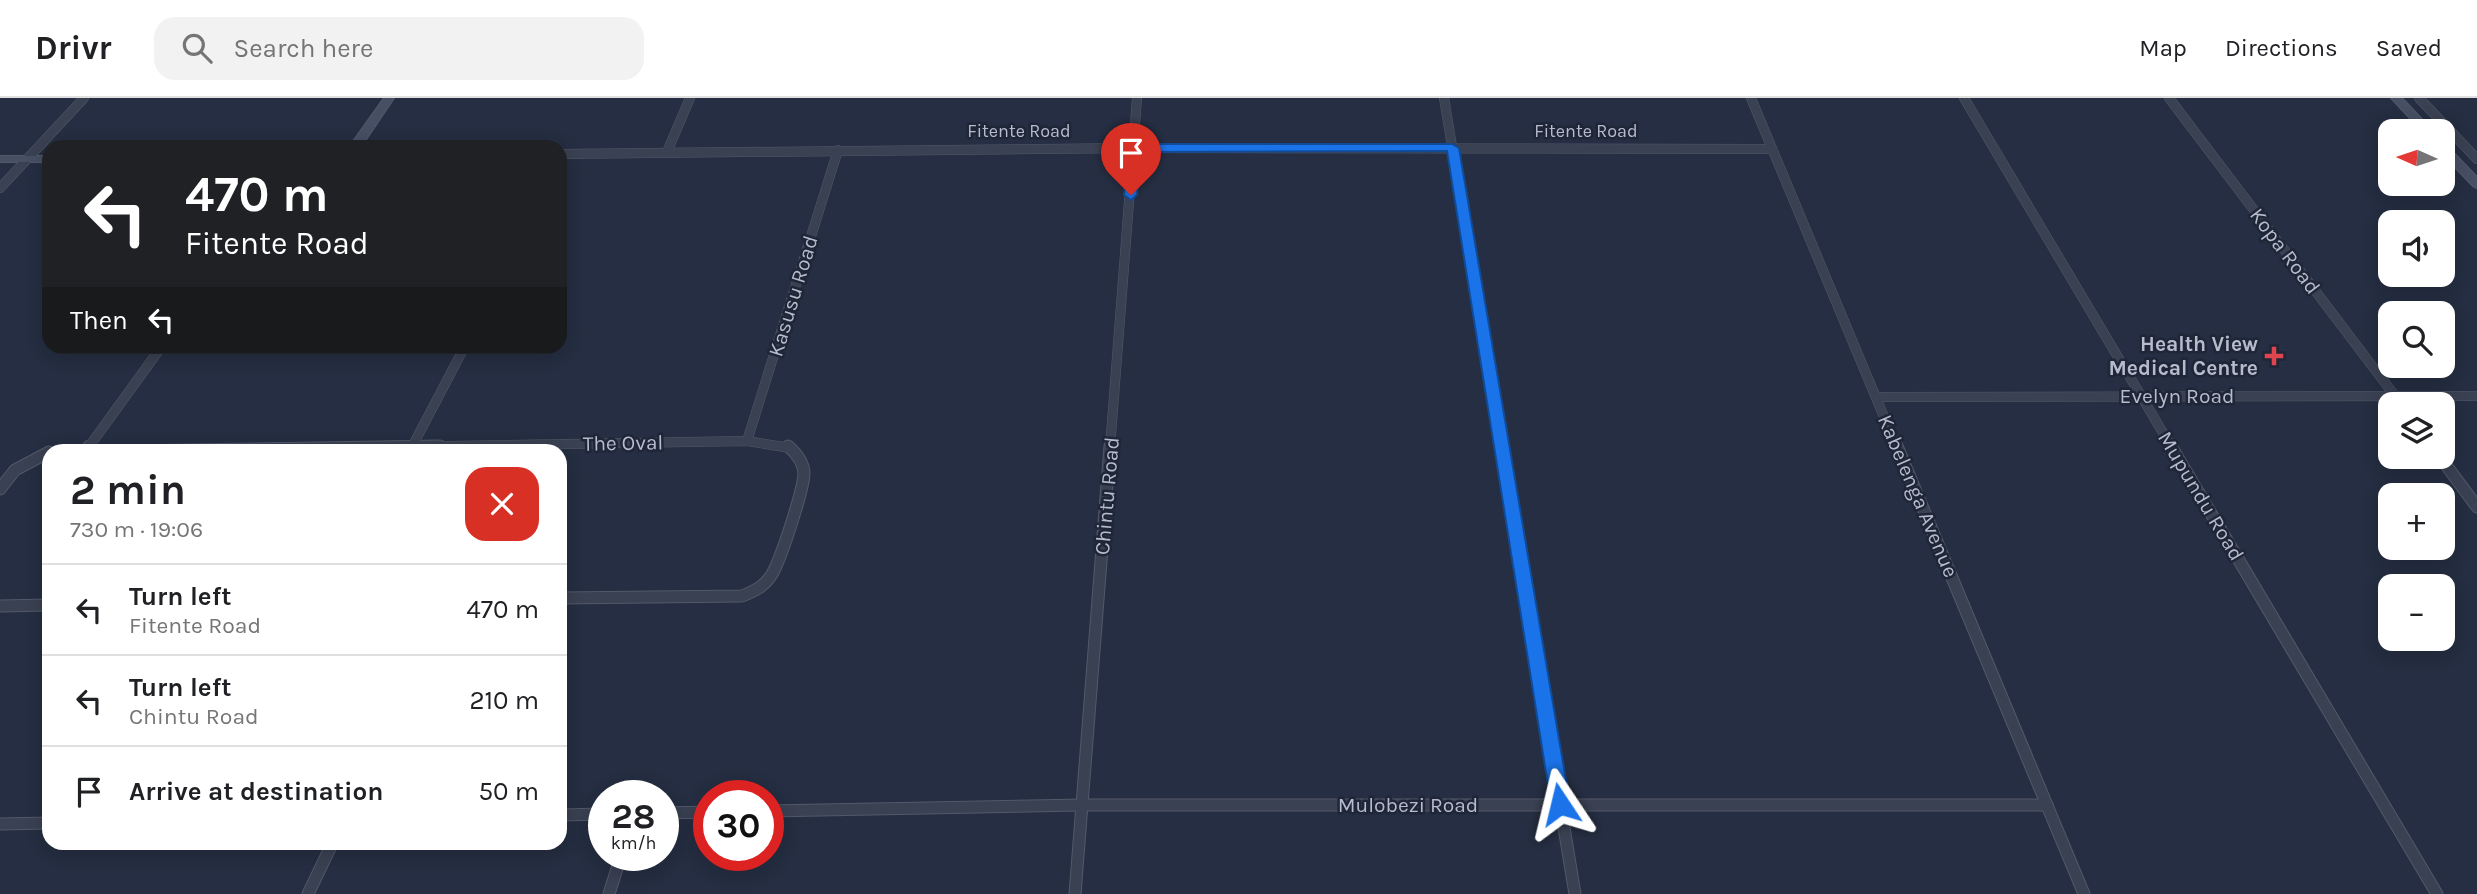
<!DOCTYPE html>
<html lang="en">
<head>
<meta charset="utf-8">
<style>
	:root { --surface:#fff; --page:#f2f2f2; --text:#202124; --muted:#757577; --line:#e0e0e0 }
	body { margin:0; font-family:Karla,sans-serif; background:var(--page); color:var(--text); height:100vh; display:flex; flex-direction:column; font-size:26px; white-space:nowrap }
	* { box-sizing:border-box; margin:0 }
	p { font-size:23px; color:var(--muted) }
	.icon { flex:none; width:38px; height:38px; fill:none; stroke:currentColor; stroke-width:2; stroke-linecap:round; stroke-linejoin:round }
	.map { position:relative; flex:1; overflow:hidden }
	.details { position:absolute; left:42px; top:346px; width:525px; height:406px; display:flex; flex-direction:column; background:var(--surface); border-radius:21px; box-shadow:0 4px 18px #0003 }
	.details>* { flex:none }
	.banner { position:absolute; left:42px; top:42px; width:525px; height:214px; border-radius:21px; box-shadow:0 4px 18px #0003; background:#202124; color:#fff; overflow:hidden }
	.needle { width:46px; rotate:273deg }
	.tools { position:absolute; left:2378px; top:21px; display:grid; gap:14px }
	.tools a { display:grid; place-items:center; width:77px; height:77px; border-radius:14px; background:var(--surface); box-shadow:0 4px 18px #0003; font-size:35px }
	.speed { position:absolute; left:588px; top:682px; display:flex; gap:14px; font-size:35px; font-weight:700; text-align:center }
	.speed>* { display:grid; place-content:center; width:91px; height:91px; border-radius:50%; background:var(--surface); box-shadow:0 4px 18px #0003; line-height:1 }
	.speed small { font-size:18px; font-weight:400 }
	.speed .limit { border:10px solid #d22; background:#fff; color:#111 }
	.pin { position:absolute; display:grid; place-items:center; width:60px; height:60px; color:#fff; margin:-72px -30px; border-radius:50% 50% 50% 0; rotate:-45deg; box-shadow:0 0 7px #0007 }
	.pin .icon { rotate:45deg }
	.me { position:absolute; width:77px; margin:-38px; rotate:350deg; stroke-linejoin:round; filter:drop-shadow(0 0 5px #0008) }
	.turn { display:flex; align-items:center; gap:24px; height:147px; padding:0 28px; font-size:32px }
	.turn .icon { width:91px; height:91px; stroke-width:2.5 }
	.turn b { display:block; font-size:49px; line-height:60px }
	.then { display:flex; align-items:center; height:66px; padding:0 28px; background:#0003; gap:14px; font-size:26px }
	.round { display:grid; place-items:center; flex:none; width:74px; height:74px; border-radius:21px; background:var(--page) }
	.overview { display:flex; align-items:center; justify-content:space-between; height:119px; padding:0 28px }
	h1 { font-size:42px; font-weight:700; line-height:52px }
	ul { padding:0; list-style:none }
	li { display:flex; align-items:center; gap:21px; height:91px; padding:0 28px; border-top:2px solid var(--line) }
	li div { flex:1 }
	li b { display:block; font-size:26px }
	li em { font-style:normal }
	header { display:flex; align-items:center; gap:42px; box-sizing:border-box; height:98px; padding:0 35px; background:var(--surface); border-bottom:2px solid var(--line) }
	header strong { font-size:33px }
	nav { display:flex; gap:38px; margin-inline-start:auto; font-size:24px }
	.search { width:490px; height:63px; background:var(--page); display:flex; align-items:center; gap:18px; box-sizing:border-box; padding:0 24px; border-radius:21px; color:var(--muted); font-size:26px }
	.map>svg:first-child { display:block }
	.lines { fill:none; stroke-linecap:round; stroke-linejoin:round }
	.minor-far1-casing { stroke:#525969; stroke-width:10 }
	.minor-casing { stroke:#525969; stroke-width:13 }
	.secondary-casing { stroke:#525969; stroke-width:2 }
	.minor-far1 { stroke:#3a4152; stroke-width:9 }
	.minor { stroke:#3a4152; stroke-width:11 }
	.secondary { fill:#474f65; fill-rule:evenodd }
	.route { fill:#1a73e8; stroke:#114b97; stroke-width:2 }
	.health-dot { fill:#e0444e; stroke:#1e2637; stroke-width:2.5 }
	.labels { text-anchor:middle; stroke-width:5; stroke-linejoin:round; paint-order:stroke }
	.far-street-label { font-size:18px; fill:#b7bccc; stroke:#1e2637 }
	.street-label { font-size:21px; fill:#b7bccc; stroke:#1e2637 }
	.poi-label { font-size:21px; font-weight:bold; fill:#b7bccc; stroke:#1e2637; text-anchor:end }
</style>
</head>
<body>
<header>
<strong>Drivr</strong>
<div class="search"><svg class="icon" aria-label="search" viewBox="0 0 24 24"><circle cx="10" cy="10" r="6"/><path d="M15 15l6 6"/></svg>Search here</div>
<nav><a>Map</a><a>Directions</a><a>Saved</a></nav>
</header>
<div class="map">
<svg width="2477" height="796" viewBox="0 0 2477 796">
	<rect width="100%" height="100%" fill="#252e42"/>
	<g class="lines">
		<g class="minor-far1-casing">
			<g id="minor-far1">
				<polyline points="1444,0 1502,350"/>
				<polyline points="1751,0 1897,350"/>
				<polyline points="1964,0 2172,350"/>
				<polyline points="2169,0 2401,306"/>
				<polyline points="2419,0 2477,61"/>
				<polyline points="667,54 690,0"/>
				<polyline points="560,56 1134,50 1772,51"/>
				<polyline points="0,90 84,0"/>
				<polyline points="1877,299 2477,298"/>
				<polyline points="747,343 838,52"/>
				<polyline points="413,347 465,248"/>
				<polyline points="88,350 162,248"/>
				<polyline points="330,350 747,343 790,350"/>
				<polyline points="1110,350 1137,0"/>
			</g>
		</g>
		<g class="minor-casing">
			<g id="minor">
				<polyline points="1501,348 1575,796"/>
				<polyline points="1897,348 2084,796"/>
				<polyline points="2171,348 2437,796"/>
				<polyline points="87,351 89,348"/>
				<polyline points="57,354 440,348"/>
				<polyline points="2440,359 2477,409"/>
				<polyline points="0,391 15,372 49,354"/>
				<path d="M560 500 742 498C755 493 765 488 772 476 781 461 803 393 804 376 804 364 796 355 788 348"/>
				<polyline points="0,508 49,507"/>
				<polyline points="768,713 1082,707 2047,707"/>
				<polyline points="663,715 709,714"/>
				<polyline points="560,717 604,716"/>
				<polyline points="0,726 49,725"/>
				<polyline points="308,796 332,746"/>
				<polyline points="609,796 621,758"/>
				<polyline points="1075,796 1110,348"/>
			</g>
		</g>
		<g class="secondary-casing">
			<g id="secondary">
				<polygon points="384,0 394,0 361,49 349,49"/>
				<polygon points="2391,0 2402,0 2433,33 2422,33"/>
				<polygon points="2443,47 2447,48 2477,79 2477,90 2473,88 2443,57"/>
				<rect x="0" y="58" width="49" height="6"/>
			</g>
		</g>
		<use href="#minor-far1" class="minor-far1"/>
		<use href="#minor" class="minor"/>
		<use href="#secondary" class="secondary"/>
	</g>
	<polygon class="route" points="1134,46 1452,46 1459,50 1570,706 1567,713 1560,715 1553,713 1551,706 1447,53 1140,54 1137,97 1131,102 1124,97 1128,50"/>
	<path class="health-dot" d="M2270.5 247.5h7v7h7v7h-7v7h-7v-7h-7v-7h7z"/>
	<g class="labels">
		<g class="far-street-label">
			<text x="1019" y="39">Fitente Road</text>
			<text x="1586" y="39">Fitente Road</text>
		</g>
		<g class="street-label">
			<text transform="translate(2285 153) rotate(53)" y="7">Kopa Road</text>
			<text transform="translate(793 198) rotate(-73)" y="7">Kasusu Road</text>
			<text x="2177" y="305">Evelyn Road</text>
			<text transform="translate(623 345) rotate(-1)" y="7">The Oval</text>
			<text transform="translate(1107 398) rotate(-85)" y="7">Chintu Road</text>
			<text transform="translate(1918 398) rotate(67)" y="7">Kabelenga Avenue</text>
			<text transform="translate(2201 398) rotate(59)" y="7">Mupundu Road</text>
			<text x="1408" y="714">Mulobezi Road</text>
		</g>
		<g class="poi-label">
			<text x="2258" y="253">Health View<tspan x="2258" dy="24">Medical Centre</tspan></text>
		</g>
	</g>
</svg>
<div class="tools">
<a><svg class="needle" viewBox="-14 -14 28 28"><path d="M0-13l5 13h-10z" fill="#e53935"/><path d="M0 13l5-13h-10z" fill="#757577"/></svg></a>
<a><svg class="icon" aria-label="sound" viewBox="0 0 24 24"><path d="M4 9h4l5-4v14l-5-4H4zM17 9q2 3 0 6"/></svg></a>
<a><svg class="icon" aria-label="search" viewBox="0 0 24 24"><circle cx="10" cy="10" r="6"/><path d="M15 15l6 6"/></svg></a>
<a><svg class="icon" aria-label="layers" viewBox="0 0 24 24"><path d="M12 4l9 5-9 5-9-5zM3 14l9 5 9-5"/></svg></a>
<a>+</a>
<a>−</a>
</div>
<div class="speed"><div>28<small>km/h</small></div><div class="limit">30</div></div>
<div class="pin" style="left:1131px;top:97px;background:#d93025"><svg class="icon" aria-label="arrive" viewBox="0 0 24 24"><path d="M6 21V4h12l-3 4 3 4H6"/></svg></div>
<svg class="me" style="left:1560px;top:706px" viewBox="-20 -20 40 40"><path d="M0-17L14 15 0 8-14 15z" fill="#1a73e8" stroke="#fff" stroke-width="4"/></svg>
<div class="banner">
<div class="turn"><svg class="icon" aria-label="left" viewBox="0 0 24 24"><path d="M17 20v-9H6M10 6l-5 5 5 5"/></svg><div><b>470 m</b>Fitente Road</div></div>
<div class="then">Then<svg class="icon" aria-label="left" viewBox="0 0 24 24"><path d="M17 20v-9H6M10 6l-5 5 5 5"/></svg></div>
</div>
<section class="details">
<div class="overview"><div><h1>2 min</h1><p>730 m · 19:06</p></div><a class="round" style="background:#d93025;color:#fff"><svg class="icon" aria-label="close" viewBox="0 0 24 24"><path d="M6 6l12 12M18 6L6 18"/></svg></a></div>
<ul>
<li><svg class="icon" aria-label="left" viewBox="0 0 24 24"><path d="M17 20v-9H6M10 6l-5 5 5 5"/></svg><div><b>Turn left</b><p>Fitente Road</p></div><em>470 m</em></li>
<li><svg class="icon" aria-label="left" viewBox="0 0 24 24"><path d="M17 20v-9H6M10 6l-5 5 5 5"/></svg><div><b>Turn left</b><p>Chintu Road</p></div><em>210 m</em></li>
<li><svg class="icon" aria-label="arrive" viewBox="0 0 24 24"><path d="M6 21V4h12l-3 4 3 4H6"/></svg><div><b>Arrive at destination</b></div><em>50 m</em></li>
</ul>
</section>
</div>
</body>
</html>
